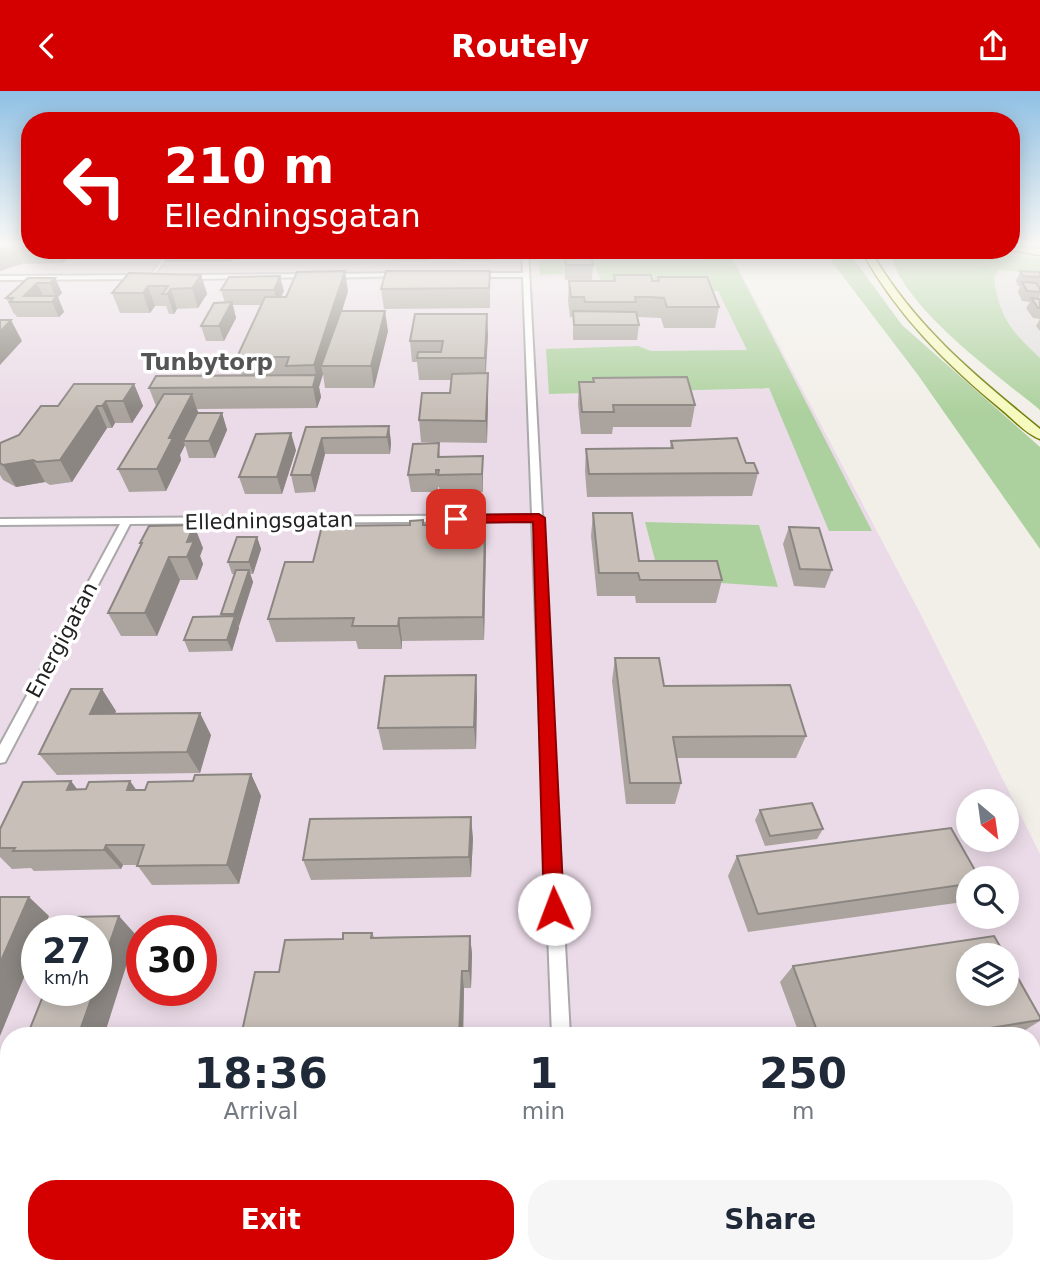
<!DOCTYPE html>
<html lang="en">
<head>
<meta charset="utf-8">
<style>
	:root { --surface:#fff; --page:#f6f6f7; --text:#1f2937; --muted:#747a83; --accent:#d40000 }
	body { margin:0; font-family:"DejaVu Sans",sans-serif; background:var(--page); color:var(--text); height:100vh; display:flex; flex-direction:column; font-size:26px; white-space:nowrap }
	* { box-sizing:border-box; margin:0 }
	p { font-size:23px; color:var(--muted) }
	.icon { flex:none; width:38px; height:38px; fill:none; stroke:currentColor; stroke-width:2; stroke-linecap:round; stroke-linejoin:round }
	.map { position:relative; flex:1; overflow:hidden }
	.side { position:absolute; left:0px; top:936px; width:1041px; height:247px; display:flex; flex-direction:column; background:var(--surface); border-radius:28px 28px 0 0; box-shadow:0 4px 18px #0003 }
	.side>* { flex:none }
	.top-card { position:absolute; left:21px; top:21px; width:999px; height:147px; border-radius:28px; box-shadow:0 4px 18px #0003; background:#d40000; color:#fff; overflow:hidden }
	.needle { width:46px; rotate:151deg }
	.fabs { position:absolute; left:956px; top:698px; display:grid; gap:14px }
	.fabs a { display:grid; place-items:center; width:63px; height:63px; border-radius:50%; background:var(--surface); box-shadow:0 4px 18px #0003; font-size:35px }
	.speed { position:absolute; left:21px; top:824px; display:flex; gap:14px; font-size:35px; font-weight:700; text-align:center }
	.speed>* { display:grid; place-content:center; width:91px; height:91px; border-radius:50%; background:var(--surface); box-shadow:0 4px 18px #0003; line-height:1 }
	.speed small { font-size:18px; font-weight:400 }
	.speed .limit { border:10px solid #d22; background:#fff; color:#111 }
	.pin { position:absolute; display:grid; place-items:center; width:60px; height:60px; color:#fff; margin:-30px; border-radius:14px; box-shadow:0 4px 10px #0006 }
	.me { position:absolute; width:77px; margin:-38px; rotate:358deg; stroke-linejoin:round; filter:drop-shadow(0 0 5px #0008) }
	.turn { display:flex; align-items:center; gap:24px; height:147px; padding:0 28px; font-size:32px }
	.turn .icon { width:91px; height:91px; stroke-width:2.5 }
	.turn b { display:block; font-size:49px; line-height:60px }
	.eta { display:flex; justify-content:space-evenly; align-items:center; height:119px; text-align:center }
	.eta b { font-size:42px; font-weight:700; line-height:49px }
	.button { display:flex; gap:14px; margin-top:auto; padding:14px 28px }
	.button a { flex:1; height:80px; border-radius:28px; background:var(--accent); color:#fff; font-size:28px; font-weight:700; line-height:80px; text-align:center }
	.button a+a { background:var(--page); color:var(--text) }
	header { display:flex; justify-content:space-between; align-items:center; height:91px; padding:0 28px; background:var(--accent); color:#fff; font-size:32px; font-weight:700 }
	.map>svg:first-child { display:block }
	.residential { fill:#e0dfdf }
	.industrial { fill:#ebdbe8; fill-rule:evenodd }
	.forest { fill:#add19e }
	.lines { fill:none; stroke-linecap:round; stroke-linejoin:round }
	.lane-casing { stroke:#a9a9a9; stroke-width:5 }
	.street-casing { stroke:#a9a9a9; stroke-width:4 }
	.secondary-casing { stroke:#707d05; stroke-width:3 }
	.path { stroke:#fa8072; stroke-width:3.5; stroke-dasharray:4.5 4.5; stroke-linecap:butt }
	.lane { stroke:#fff; stroke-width:3.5 }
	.street { fill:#fff; fill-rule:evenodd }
	.secondary { fill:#f7fabf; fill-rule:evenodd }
	.wall { fill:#aba49e }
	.shaded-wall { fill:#8b8681 }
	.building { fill:#c7bfb8; stroke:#8b8681; stroke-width:2 }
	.route { fill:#d40000; stroke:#8a0000; stroke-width:2 }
	.labels { text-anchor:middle; stroke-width:7; stroke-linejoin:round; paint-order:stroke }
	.street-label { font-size:21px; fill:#222; stroke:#fff }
	.far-district-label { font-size:23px; font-weight:bold; fill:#555; stroke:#fff }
</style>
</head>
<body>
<header><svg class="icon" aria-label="back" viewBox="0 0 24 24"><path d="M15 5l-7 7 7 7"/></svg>Routely<svg class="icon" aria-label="share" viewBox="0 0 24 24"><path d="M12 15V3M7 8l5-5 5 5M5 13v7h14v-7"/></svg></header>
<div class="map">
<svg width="1040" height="1182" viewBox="0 0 1040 1182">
	<rect width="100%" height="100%" fill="#f2efe9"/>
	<polygon class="residential" points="1012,155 1040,155 1040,273 995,235 947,159 1012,159"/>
	<path class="industrial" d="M0 155 30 159H729L920 522 1040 763V998L1033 999 1032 945H9V1154L0 1156ZM968 710H1006V749H968ZM968 788H1006V826H968ZM37 840H96V900H37ZM142 840H201V900H142ZM968 864H1006V903H968Z"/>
	<g class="forest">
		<polygon points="704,159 728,159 872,440 829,440 769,297 549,303 546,258 638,255 651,260 747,259 718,200 604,198 595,174 563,174 564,183 540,184 539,169 709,169"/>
		<polygon points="823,159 847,159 902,234 1040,356 1040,458 918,284"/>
		<path d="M889 159H950L1040 167V183L999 179 994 186C999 226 1011 240 1040 267V319C997 284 931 236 902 189 896 181 893 169 889 159Z"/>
		<polygon points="645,431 759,434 778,496 693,490 655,469"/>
	</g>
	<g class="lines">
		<g class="lane-casing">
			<polyline id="lane" points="151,186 171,159"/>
		</g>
		<g class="street-casing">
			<g id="street">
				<polygon points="522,159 528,159 542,425 544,427 542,429 570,945 552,945 532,430 130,433 5,671 0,672 0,654 120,433 0,434 0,428 532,424 523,186 474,186 471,184 474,182 523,182"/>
				<polygon points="400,182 403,184 402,185 330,187 327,185 330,183"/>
				<polygon points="312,183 314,184 314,186 187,188 184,186 187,184"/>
				<polygon points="0,185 141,184 144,186 141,188 0,189"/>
				<polygon points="785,1174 805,1174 807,1182 787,1182"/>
			</g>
		</g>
		<g class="secondary-casing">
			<g id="secondary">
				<polygon points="1012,155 1040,158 1040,164 1010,159"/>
				<path d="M861 159H870C914 235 973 283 1040 338V348C1026 343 1013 328 1002 319 945 272 897 224 861 159Z"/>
				<polygon points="1032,1096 1040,1097 1040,1125 1032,1124"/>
				<polygon points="321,1174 389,1174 386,1182 317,1182"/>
			</g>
		</g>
		<g class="path">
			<polyline points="1032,1026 1040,1025"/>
			<polyline points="33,1182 84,1174"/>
			<polyline points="834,1182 835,1174"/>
		</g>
		<use href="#lane" class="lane"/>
		<use href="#street" class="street"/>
		<use href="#secondary" class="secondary"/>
	</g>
	<g class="wall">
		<polygon points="0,155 30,155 30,159 76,159 63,172 22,173"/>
		<polygon points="161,159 238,159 238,160 231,171 165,171"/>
		<polygon points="277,159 336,159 335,163 277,163"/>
		<polygon points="397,159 430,159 428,169 398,169"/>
		<polygon points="459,159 491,159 491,169 460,169"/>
		<polygon points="561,159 654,159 591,160 593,174 592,189 565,189 564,174 565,160 561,160"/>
		<polygon points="490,180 490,217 384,218 381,198"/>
		<polygon points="1020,180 1040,181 1040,197 1039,196 1040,205 1038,208 1040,208 1040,240 1036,235 1040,228 1033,227 1026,217 1030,211 1022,210 1018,201 1020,195 1018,195 1016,190"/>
		<polygon points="201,184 207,203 198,217 177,218 174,223 169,223 166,215 155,215 150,222 120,222 112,202"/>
		<polygon points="614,184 652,190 658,190 658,186 719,216 715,237 664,237 661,227 638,226 639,234 637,249 573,249 573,226 570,226 568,210 569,190 613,190"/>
		<polygon points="229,186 284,200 281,206 348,200 342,220 388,240 374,297 325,297 323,283 319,296 321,306 317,317 197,318 199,322 222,322 227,339 215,367 189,367 185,354 180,364 181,369 166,400 129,401 118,378 156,315 149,297 242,285 237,266 261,214 233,214 236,227 224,250 206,250 201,235 225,212 221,199"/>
		<polygon points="28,187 55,187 62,202 58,206 64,221 59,226 17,226 15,223 14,223 6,207"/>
		<polygon points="488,244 486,282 488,304 487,352 421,351 419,329 450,302 451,289 419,289 417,271 412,271 410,250"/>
		<polygon points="593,287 695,314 691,336 613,336 612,343 581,343 578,313 579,291 593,291"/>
		<polygon points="134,293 143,315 132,332 115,332 112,337 107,337 72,391 50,394 45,391 16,396 3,389 0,384 0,352 19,344 58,315"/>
		<polygon points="389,335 391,352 390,363 325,363 315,401 295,402 291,384 306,336"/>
		<polygon points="671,350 746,372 758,382 752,405 587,406 585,380 586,358 670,357"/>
		<polygon points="439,352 440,366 483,382 483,401 440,401 439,396 438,396 438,401 411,401 408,384"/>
		<polygon points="296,359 282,403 245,403 239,386"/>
		<polygon points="593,422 639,470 722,489 716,512 636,512 635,505 597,505 591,445"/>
		<polygon points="423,429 424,434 485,433 486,456 484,549 402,550 402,558 358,558 356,550 276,551 268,528 313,471"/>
		<polygon points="789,436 832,479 825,497 794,495 783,453"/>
		<polygon points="257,446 261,458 253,483 250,483 253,491 239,535 239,537 232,560 189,561 184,549 221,525 221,523 235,483 232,483 228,471"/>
		<polygon points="140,452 203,457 200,465 203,473 197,489 180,489 157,545 121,545 108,522 141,454"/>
		<polygon points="615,567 664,595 806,645 796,667 676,667 681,692 675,713 626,713 612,590"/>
		<polygon points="476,584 477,607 476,658 383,659 378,637"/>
		<polygon points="116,620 115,623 211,644 200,682 57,684 39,663"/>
		<polygon points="251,683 261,705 239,793 152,794 137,774 123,774 121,778 34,780 31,777 12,778 0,766 0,738 71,690 77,699 145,699 193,690"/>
		<polygon points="760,719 823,738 817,748 765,755 755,729"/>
		<polygon points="473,747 471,786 311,789 303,769"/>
		<polygon points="737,765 968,788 968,806 963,811 748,841 728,785"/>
		<polygon points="372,842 374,846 470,845 472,863 471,897 464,897 463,945 241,945 279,881 343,848"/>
		<polygon points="793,875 1040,926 1040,930 1017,944 1011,945 800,945 780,891"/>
		<polygon points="9,993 9,1050 0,1047 0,1016"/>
	</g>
	<g class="shaded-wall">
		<polygon points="10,155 13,155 22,173 0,180 0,158"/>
		<polygon points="58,159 76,159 63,172"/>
		<polygon points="228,159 238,159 231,171"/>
		<polygon points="345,180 348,200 325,275 321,275 323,283 319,296 321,306 317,317 313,296 316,285 314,274"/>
		<polygon points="201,184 207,203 198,217 192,197"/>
		<polygon points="280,185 284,200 277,214 274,199"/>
		<polygon points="55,187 62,202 58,206 64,221 59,226 52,211 56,207 50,192"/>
		<polygon points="37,192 44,207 24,205"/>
		<polygon points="148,195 155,215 150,222 143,202"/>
		<polygon points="171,198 177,218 174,223 167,203"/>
		<polygon points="232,211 236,227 224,250 219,235"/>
		<polygon points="385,220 388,240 374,297 371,275"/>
		<polygon points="487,223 488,244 485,289 485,267"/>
		<polygon points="11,229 22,250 0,274 0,241"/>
		<polygon points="488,282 488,304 487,352 486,330"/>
		<polygon points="134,293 143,315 132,332 123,310"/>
		<polygon points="192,303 199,325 183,350 185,354 180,364 181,369 166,400 157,378 169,347"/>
		<polygon points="106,310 115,332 112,337 102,315"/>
		<polygon points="97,315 107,337 72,391 60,369"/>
		<polygon points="222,322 227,339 215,367 209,350"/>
		<polygon points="389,335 391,352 390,363 387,346"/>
		<polygon points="291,342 296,359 282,403 277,386"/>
		<polygon points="322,347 325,363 315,401 311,384"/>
		<polygon points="483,365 483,401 482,383"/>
		<polygon points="33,369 45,391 16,396 3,374"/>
		<polygon points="485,433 486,456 484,549 483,526"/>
		<polygon points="194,434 203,457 200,465 203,473 197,489 187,466 187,451"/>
		<polygon points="257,446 261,458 253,483 249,471"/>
		<polygon points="169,466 180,489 157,545 145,522"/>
		<polygon points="249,479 253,491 239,535 234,523"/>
		<polygon points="235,525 239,537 232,560 227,549"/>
		<polygon points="399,527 402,550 402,558 398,535"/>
		<polygon points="476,584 477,607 476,658 474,636"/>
		<polygon points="102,598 116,620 105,645 90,623"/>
		<polygon points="200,622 211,644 200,682 187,661"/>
		<polygon points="251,683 261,705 239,793 227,774"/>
		<polygon points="71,690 87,711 67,699"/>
		<polygon points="130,690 145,711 127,699"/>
		<polygon points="471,726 473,747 471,786 469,766"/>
		<polygon points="106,754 123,774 121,778 104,759"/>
		<polygon points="29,806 49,825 43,840 37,840 37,855 0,945 0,872"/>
		<polygon points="119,825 136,844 104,945 78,945 94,900 96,900 96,892"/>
		<polygon points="470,845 472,863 471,897 469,880"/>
		<polygon points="462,880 464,897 463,945 459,945"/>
	</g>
	<g class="building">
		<polygon points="565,159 590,159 593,174 566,174"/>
		<polygon points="345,180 314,274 286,275 289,266 237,266 265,206 286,206 297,181"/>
		<polygon points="386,180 490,180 489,197 381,198"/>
		<polygon points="1020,180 1040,181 1040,186 1023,185"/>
		<polygon points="129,182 201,184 192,197 171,198 167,203 162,203 168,195 148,195 143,202 112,202"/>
		<polygon points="614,184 651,184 652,190 659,190 658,186 707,186 719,216 667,216 664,207 650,206 635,206 636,211 585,211 584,206 571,206 569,190 615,190"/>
		<polygon points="280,185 274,199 221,199 229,186"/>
		<polygon points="28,187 55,187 50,192 37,192 24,205 57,205 52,211 10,211 13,207 6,207"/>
		<polygon points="1022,191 1036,192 1040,198 1040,201 1027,200"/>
		<polygon points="1031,207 1040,208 1040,217 1038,217"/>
		<polygon points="232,211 219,235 201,235 214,212"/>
		<polygon points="341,220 385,220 371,275 321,275"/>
		<polygon points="573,220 636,221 639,234 574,234"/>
		<polygon points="415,223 487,223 485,267 417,267 418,261 441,261 443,250 410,250"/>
		<polygon points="0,229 11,229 0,241"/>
		<polygon points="488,282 486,330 419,329 422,302 450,302 452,283"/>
		<polygon points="316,284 313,296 149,297 156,285"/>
		<polygon points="687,286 695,314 613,314 614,321 582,321 579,291 594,291 593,287"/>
		<polygon points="74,293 134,293 123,310 106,310 102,315 97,315 60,369 37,371 33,369 3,374 0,372 0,352 19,344 41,315 58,315"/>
		<polygon points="164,303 192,303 169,347 173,347 157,378 118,378"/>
		<polygon points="197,322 222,322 209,350 183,350"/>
		<polygon points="389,335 387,346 322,347 311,384 291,384 306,336"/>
		<polygon points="291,342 277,386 239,386 256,343"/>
		<polygon points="737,347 746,372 754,372 758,382 589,383 586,358 673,357 671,350"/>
		<polygon points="439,352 438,366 483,365 482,383 438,384 439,379 436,379 436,383 408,384 413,353"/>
		<polygon points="593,422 632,422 639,470 717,470 722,489 640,489 638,482 599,482"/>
		<polygon points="423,429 423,434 485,433 483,526 399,527 398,535 352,535 354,527 268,528 285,471 313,471 322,435 410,434 410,430"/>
		<polygon points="194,434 187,451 194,450 187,466 169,466 145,522 108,522 142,452 140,452 149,435"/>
		<polygon points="789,436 819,437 832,479 800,478"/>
		<polygon points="237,446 257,446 249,471 228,471"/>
		<polygon points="236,479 249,479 234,523 221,523"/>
		<polygon points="235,525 227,549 184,549 193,526"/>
		<polygon points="615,567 659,567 664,595 790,594 806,645 673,646 681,692 630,692"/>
		<polygon points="476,584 474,636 378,637 385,585"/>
		<polygon points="71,598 102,598 90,623 200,622 187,661 39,663"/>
		<polygon points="251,683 227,774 137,775 144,754 106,754 104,759 13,760 15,757 0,757 0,738 23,691 71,690 67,699 86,698 89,691 130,690 127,699 145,699 148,691 193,690 195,684"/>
		<polygon points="812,712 823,738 770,745 760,719"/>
		<polygon points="471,726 469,766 303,769 310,728"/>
		<polygon points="951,737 980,788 968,788 968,793 758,823 737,765"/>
		<polygon points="0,806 29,806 0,872"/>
		<polygon points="119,825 96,892 96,840 68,840 73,826"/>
		<polygon points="343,842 372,842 371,847 470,845 469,880 462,880 459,945 241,945 255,881 279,881 285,849 343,848"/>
		<polygon points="994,845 1005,864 968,864 968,903 1006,903 1006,866 1040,926 1040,929 941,945 819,945 793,875"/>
		<polygon points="45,900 94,900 78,945 27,945"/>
		<polygon points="9,993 9,1042 0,1043 0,1016"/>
	</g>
	<linearGradient id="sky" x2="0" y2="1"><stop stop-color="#8fc0e4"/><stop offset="0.48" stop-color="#f9f8f5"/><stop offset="1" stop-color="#f9f8f5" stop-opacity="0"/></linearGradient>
	<rect width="1040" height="320" fill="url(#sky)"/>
	<polygon class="route" points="539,423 545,427 564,818 561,825 554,828 547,825 544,818 533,431 456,432 450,428 456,424"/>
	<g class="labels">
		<g class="street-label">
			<text transform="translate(269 430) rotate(-1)" y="7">Elledningsgatan</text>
			<text transform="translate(62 549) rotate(-62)" y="7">Energigatan</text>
		</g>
		<g class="far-district-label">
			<text x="207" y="279">Tunbytorp</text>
		</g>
	</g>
</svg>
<div class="fabs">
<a><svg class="needle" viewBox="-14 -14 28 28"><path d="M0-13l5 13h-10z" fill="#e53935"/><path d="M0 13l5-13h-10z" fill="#747a83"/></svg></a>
<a><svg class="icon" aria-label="search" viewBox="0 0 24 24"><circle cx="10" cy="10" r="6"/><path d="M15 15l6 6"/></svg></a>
<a><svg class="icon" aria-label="layers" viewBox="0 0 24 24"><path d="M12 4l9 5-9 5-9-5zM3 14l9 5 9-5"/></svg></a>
</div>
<div class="speed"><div>27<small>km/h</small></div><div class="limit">30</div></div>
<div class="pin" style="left:456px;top:428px;background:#d93025"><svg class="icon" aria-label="arrive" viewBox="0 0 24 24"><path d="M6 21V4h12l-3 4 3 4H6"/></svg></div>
<svg class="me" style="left:554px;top:818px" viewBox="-20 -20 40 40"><circle r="19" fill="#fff"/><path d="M0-13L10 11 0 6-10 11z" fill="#d40000"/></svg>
<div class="top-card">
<div class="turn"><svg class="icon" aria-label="left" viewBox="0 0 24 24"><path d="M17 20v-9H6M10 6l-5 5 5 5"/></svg><div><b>210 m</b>Elledningsgatan</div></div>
</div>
<section class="side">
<div class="eta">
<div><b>18:36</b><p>Arrival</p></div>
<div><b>1</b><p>min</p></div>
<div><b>250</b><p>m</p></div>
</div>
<div class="button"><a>Exit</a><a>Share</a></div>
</section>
</div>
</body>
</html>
